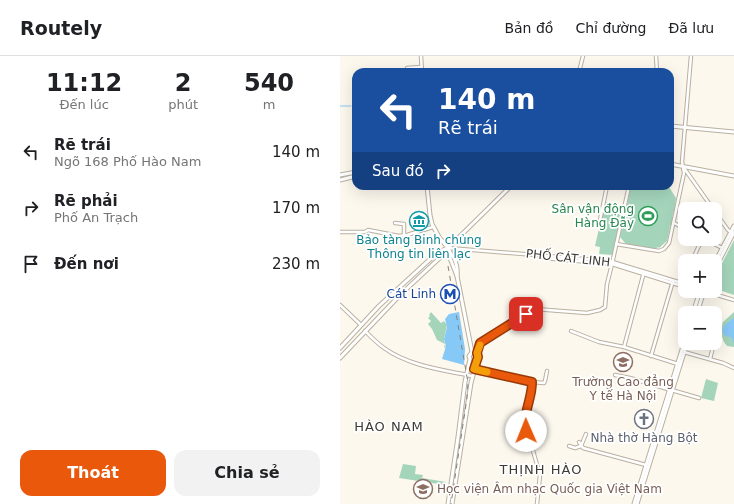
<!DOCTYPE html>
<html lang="vi">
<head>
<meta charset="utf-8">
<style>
	:root { --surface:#fff; --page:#f2f2f2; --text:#202124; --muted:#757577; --line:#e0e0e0; --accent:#ea580c }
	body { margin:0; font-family:"DejaVu Sans",sans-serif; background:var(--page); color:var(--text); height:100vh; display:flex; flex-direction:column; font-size:15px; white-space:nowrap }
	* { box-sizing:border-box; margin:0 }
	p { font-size:13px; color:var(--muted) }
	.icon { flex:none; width:22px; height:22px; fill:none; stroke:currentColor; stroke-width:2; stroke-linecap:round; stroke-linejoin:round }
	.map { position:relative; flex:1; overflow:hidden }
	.sheet { display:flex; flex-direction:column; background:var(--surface); width:340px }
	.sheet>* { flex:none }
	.top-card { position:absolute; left:12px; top:12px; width:322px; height:122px; border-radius:12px; box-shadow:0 4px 16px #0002; background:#1a4fa0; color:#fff; overflow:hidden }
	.fabs { position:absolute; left:338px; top:146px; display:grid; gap:8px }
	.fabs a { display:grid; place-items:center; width:44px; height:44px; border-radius:8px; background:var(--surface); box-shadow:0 4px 16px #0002; font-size:20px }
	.pin { position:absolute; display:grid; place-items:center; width:34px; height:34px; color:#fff; margin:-17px; border-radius:8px; box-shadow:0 2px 6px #0006 }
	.me { position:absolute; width:44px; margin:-22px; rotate:359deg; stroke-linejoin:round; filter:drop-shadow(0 0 3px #0008) }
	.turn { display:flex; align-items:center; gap:14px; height:84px; padding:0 20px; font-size:18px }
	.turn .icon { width:52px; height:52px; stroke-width:2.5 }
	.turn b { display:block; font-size:28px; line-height:34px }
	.then { display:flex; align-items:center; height:38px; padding:0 20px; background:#0003; gap:8px; font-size:15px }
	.eta { display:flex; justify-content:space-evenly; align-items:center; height:68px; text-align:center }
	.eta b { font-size:24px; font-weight:600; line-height:28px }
	.action { display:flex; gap:8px; margin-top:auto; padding:8px 20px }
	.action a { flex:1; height:46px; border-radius:12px; background:var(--accent); color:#fff; font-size:16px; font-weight:600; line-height:46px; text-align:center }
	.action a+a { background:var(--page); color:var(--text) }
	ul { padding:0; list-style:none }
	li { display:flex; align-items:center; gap:12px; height:56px; padding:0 20px }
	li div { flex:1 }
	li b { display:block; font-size:15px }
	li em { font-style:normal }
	header { display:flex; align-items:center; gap:24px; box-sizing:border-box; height:56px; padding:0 20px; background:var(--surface); border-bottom:1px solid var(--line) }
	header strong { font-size:19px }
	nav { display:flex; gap:22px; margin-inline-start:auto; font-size:14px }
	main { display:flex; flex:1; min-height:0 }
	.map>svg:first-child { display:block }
	.green { fill:#a4d5bb }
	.water { fill:#87c9f6 }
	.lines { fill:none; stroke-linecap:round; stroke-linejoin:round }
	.stream { stroke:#87c9f6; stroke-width:1 }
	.minor-casing { stroke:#b9b0a1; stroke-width:4.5 }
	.major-casing { stroke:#b9b0a1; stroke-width:5 }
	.minor { stroke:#fff; stroke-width:2.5 }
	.major { stroke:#fff; stroke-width:3 }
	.rail { stroke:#86827a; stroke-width:1; stroke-dasharray:5 5; stroke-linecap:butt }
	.route-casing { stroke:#983908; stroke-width:10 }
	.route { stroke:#ea580c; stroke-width:7 }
	.slow { stroke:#f59e0b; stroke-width:7 }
	.labels { text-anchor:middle; stroke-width:3.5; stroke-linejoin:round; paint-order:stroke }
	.leisure-label { font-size:12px; fill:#27864d; stroke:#fff; text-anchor:end }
	.culture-label { font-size:12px; fill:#0d838f; stroke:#fff }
	.street-label { font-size:12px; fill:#3e3a34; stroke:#fff }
	.transit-label { font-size:12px; fill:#164399; stroke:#fff; text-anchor:end }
	.education-label { font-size:12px; fill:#785e54; stroke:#fff }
	.worship-label { font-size:12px; fill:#5b616d; stroke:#fff }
	.neighbourhood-label { font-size:13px; letter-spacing:1px; fill:#3e3a34; stroke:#fff }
</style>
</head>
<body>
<header>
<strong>Routely</strong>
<nav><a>Bản đồ</a><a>Chỉ đường</a><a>Đã lưu</a></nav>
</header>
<main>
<section class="sheet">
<div class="eta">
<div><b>11:12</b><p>Đến lúc</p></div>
<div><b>2</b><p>phút</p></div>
<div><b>540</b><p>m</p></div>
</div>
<ul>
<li><svg class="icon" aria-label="left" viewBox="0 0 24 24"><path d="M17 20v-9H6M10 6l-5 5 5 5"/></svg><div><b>Rẽ trái</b><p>Ngõ 168 Phố Hào Nam</p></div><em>140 m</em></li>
<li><svg class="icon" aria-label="right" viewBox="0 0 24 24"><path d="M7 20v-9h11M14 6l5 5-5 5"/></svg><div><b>Rẽ phải</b><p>Phố An Trạch</p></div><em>170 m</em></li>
<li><svg class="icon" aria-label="arrive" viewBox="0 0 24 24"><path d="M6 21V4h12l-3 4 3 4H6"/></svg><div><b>Đến nơi</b></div><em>230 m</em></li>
</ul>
<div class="action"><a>Thoát</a><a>Chia sẻ</a></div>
</section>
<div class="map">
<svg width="394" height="448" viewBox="0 0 394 448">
	<rect width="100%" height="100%" fill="#fdf8ee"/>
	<g class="green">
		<polygon points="291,130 329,131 336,142 334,156 332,157 333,157 331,170 329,170 330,171 327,185 319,192 318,191 314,194 286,188 280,181"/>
		<polygon points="265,146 283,150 273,199 259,198 260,191 255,190"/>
		<polygon points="394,184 394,239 376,233 375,232 375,221"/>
		<polygon points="91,256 101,267 104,265 107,269 104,283 106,292 104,291 105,288 97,284 92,273 88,268 91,265 88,262 90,260 89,259"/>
		<polygon points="394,256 394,291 387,290 384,286 380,275 383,266"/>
		<polygon points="366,323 378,327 374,345 361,342"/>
		<polygon points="63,408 76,410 75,418 83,419 82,422 106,426 105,429 59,422"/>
	</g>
	<g class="water">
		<polygon points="119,256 125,293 124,309 102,303 106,290 104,283 107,271 105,263 109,258"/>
		<polygon points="394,262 394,288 392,282 384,279 382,273 386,268"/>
	</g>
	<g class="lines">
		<polyline class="stream" points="0,50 11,50"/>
		<g class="minor-casing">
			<g id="minor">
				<polyline points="81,0 82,16"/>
				<polyline points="316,0 317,16"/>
				<polyline points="67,12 81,11"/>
				<polyline points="239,16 243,0"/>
				<polyline points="344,112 373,153"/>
				<polyline points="375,156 388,174 392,177"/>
				<polyline points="260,164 267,130"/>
				<polyline points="55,167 64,168 64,180"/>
				<polyline points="334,167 345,173"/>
				<polyline points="0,176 25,176 28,174 59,180 67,179 93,171"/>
				<polyline points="365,183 382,192"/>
				<polyline points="276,188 319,195 324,193 329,187 344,117 342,106 351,0"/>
				<polyline points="108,192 269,205 345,228"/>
				<polyline points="204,199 204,202 272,208 345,231"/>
				<polyline points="352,205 362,183"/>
				<polyline points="357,235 364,235 394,244"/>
				<polyline points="0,249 21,269"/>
				<path d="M25 275C31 281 37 287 44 292 69 310 103 314 132 320"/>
				<polyline points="231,275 259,286 284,291 338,308"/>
				<polyline points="375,283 375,284"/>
				<polyline points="284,291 304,216"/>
				<polyline points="344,296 383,307 394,312"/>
				<polyline points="137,297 141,287 195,253 247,257 260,254 265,251 267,228 272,208 289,130"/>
				<polyline points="311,300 333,225"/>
				<polyline points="370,303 374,287"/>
				<polyline points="134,313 192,326 204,327 205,325 207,315"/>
				<polyline points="275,319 290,322 359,342"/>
				<polyline points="192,326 192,334 188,345 185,367 200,419 197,448"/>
				<polyline points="239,386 243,392 306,409"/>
				<polyline points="229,390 235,392 241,390 246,378"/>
			</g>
		</g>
		<g class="major-casing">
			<g id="major">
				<polyline points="330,70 394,76"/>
				<polyline points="330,108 394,120"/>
				<polyline points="0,119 16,116"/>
				<polyline points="0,124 16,120"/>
				<polyline points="87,130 90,159 92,168 99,181 108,192 111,198 110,202 117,220 132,296 129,300 130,303 125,326 118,381 108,448"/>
				<path d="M111 198C116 203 118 213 117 220"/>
				<polyline points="116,205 118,199 123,196"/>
				<polyline points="375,206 394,170"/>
				<polyline points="375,213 394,176"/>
				<polyline points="353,257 360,235"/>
				<polyline points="357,257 364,235"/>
				<polyline points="0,292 39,250 98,196 108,192"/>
				<polyline points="0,302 60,239 104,198 108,192 171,130"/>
				<polyline points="112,448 131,327 138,301 136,296 132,296"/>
				<polyline points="294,448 345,284"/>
				<polyline points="297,448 347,287"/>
			</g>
		</g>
		<use href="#minor" class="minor"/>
		<use href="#major" class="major"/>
		<polyline class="rail" points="108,210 128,327 127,342 111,448"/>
	</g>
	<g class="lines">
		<g class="route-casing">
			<path id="route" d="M186 258 140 287 137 297 138 301 134 313 192 326C192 344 183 354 186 375"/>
		</g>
		<use href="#route" class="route"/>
		<polyline class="slow" points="140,289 137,297 138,301 134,313 147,316"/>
	</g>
	<defs>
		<g id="stadium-ring" transform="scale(1)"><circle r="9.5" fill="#fff" stroke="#2e9e5b" stroke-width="1.5"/><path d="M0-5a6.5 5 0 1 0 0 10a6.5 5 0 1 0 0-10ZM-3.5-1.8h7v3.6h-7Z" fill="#2e9e5b"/></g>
		<g id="museum-ring" transform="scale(1)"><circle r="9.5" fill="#fff" stroke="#0f9aa8" stroke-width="1.5"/><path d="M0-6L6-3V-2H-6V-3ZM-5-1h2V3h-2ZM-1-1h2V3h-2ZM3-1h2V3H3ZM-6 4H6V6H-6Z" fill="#0f9aa8"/></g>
		<g id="metro-ring" transform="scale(1)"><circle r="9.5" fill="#fff" stroke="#1a4fb4" stroke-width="1.5"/><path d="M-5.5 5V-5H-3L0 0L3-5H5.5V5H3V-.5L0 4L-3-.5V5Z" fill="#1a4fb4"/></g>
		<g id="university-ring" transform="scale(1)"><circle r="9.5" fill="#fff" stroke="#8d6e63" stroke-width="1.5"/><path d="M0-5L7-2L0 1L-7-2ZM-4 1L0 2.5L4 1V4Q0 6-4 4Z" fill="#8d6e63"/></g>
		<g id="church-ring" transform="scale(1)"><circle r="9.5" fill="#fff" stroke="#6b7280" stroke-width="1.5"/><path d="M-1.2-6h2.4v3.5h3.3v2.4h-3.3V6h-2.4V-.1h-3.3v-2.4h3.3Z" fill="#6b7280"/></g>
	</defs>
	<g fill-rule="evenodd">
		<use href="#stadium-ring" x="308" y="160"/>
		<use href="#museum-ring" x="79" y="165"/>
		<use href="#metro-ring" x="110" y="238"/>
		<use href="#university-ring" x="283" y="306"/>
		<use href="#church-ring" x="304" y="363"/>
		<use href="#university-ring" x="83" y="433"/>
	</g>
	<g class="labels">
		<g class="leisure-label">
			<text x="294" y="157">Sân vận động<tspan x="294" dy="14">Hàng Đẫy</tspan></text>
		</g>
		<g class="culture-label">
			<text x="79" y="188">Bảo tàng Binh chủng<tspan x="79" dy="14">Thông tin liên lạc</tspan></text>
		</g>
		<g class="street-label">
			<text transform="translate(228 202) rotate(6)" y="4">PHỐ CÁT LINH</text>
		</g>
		<g class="transit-label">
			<text x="96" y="242">Cát Linh</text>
		</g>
		<g class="education-label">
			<text x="283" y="330">Trường Cao đẳng<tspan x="283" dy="14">Y tế Hà Nội</tspan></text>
			<text x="97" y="437" text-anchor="start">Học viện Âm nhạc Quốc gia Việt Nam</text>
		</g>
		<g class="worship-label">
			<text x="304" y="386">Nhà thờ Hàng Bột</text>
		</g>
		<g class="neighbourhood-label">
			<text x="49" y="375">HÀO NAM</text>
			<text x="201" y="418">THỊNH HÀO</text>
		</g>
	</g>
</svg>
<div class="fabs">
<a><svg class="icon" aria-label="search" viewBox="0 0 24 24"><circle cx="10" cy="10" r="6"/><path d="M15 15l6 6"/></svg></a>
<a>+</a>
<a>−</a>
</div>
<div class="pin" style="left:186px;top:258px;background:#d93025"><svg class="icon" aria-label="arrive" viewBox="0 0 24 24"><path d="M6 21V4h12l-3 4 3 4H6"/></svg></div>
<svg class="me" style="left:186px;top:375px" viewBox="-20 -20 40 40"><circle r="19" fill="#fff"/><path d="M0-13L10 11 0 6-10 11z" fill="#ea580c"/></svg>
<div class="top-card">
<div class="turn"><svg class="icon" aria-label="left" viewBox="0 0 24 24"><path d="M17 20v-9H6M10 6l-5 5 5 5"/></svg><div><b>140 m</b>Rẽ trái</div></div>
<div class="then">Sau đó<svg class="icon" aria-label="right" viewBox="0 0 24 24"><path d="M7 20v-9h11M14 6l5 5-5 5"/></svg></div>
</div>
</div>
</main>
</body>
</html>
